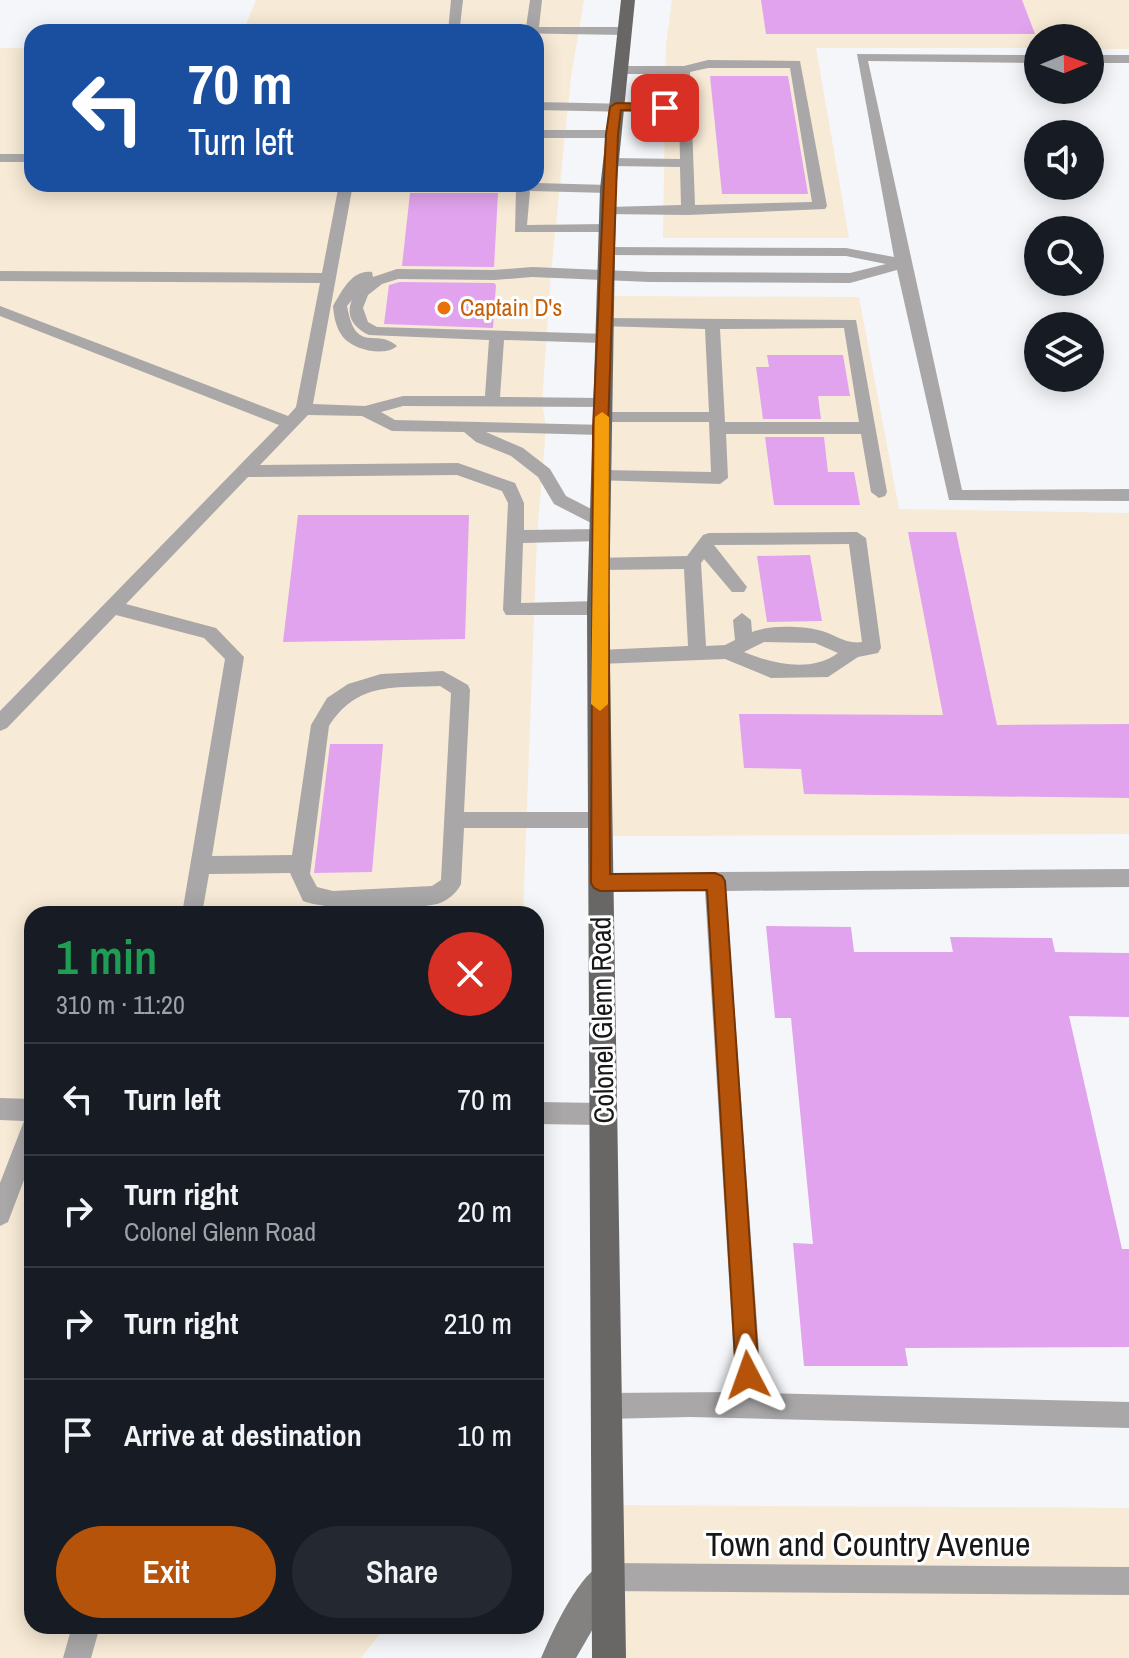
<!DOCTYPE html>
<html lang="en">
<head>
<meta charset="utf-8">
<style>
	:root { --surface:#171b24; --page:#242831; --text:#f1f3f6; --muted:#9ea1a6; --line:#363941; --accent:#b45309 }
	body { margin:0; font-family:"Archivo Narrow",sans-serif; background:var(--page); color:var(--text); height:100vh; display:flex; flex-direction:column; font-size:30px; white-space:nowrap }
	* { box-sizing:border-box; margin:0 }
	p { font-size:26px; color:var(--muted) }
	.icon { flex:none; width:44px; height:44px; fill:none; stroke:currentColor; stroke-width:2; stroke-linecap:round; stroke-linejoin:round }
	.map { position:relative; flex:1; overflow:hidden }
	.drawer { position:absolute; left:24px; top:906px; width:520px; height:728px; display:flex; flex-direction:column; background:var(--surface); border-radius:24px; box-shadow:0 4px 20px #0003 }
	.drawer>* { flex:none }
	.top-card { position:absolute; left:24px; top:24px; width:520px; height:168px; border-radius:24px; box-shadow:0 4px 20px #0003; background:#1a4fa0; color:#fff; overflow:hidden }
	.needle { width:52px; rotate:89deg }
	.tools { position:absolute; left:1024px; top:24px; display:grid; gap:16px }
	.tools a { display:grid; place-items:center; width:80px; height:80px; border-radius:50%; background:var(--surface); box-shadow:0 4px 20px #0003; font-size:40px }
	.pin { position:absolute; display:grid; place-items:center; width:68px; height:68px; color:#fff; margin:-34px; border-radius:16px; box-shadow:0 4px 12px #0006 }
	.me { position:absolute; width:88px; margin:-44px; rotate:356deg; stroke-linejoin:round; filter:drop-shadow(0 0 6px #0008) }
	.turn { display:flex; align-items:center; gap:28px; height:168px; padding:0 32px; font-size:36px }
	.turn .icon { width:104px; height:104px; stroke-width:2.5 }
	.turn b { display:block; font-size:56px; line-height:68px }
	.round { display:grid; place-items:center; flex:none; width:84px; height:84px; border-radius:42px; background:var(--page) }
	.overview { display:flex; align-items:center; justify-content:space-between; height:136px; padding:0 32px }
	h1 { font-size:48px; font-weight:600; line-height:60px; color:#1e9e55 }
	.cta { display:flex; gap:16px; margin-top:auto; padding:16px 32px }
	.cta a { flex:1; height:92px; border-radius:48px; background:var(--accent); color:#fff; font-size:32px; font-weight:600; line-height:92px; text-align:center }
	.cta a+a { background:var(--page); color:var(--text) }
	ul { padding:0; list-style:none }
	li { display:flex; align-items:center; gap:24px; height:112px; padding:0 32px; border-top:2px solid var(--line) }
	li div { flex:1 }
	li b { display:block; font-size:30px }
	li em { font-style:normal }
	.map>svg:first-child { display:block }
	.commercial { fill:#f7ead6 }
	.building { fill:#e1a3ed }
	.lines { fill:none; stroke-linecap:round; stroke-linejoin:round }
	.service { fill:#a9a7a7; fill-rule:evenodd }
	.secondary { fill:#848181; fill-rule:evenodd }
	.primary { fill:#696766; fill-rule:evenodd }
	.route { fill:#b45309; stroke:#753606; stroke-width:2 }
	.slow { fill:#f59e0b }
	.food-dot { fill:#e8710a; stroke:#fff; stroke-width:3 }
	.labels { text-anchor:middle; stroke-width:6; stroke-linejoin:round; paint-order:stroke }
	.far-food-label { font-size:24px; fill:#c56008; stroke:#fff; text-anchor:start }
	.street-label { font-size:28px; fill:#171718; stroke:#fff }
	.near-street-label { font-size:34px; fill:#171718; stroke:#fff }
</style>
</head>
<body>
<div class="map">
<svg width="1129" height="1658" viewBox="0 0 1129 1658">
	<rect width="100%" height="100%" fill="#f4f6f9"/>
	<g class="commercial">
		<polygon points="256,0 584,0 571,77 551,273 542,403 546,428 537,536 523,914 32,914 32,1626 386,1626 361,1658 0,1658 0,48 32,48 32,184 536,184 536,32 243,32"/>
		<polygon points="672,0 1129,0 1129,49 1090,49 1090,38 1038,38 1038,48 816,48 849,238 663,238 666,45"/>
		<polygon points="604,296 859,297 899,509 1129,513 1129,834 601,836"/>
		<polygon points="605,1505 1129,1508 1129,1658 608,1658"/>
	</g>
	<g class="building">
		<polygon points="761,0 1022,0 1035,34 766,34"/>
		<polygon points="710,76 788,76 808,194 722,194"/>
		<polygon points="410,193 498,193 494,267 402,266"/>
		<polygon points="400,282 494,283 496,285 493,328 384,324 389,285"/>
		<polygon points="767,355 843,355 850,396 818,396 821,419 763,419 756,367 769,367"/>
		<polygon points="765,437 824,437 828,472 854,472 860,505 774,505"/>
		<polygon points="298,515 469,515 465,639 283,642"/>
		<polygon points="908,532 956,532 997,725 1129,724 1129,798 804,794 801,769 744,768 739,714 943,715"/>
		<polygon points="810,555 822,621 767,622 757,556"/>
		<polygon points="330,744 383,744 372,872 314,873"/>
		<polygon points="766,926 851,927 854,952 953,952 950,937 1052,938 1055,952 1129,953 1129,1017 1069,1016 1122,1249 1129,1249 1129,1347 905,1348 908,1366 804,1366 793,1243 813,1244 791,1018 775,1018"/>
	</g>
	<g class="lines">
		<g class="service">
			<polygon points="451,0 463,0 460,26 526,27 530,0 542,0 539,27 625,27 631,31 625,35 448,32"/>
			<path d="M857 54 1038 55V63L868 61 962 490 1129 489V501L949 500 897 270 850 283 650 282 532 277 494 280 398 279 382 284 368 295 363 308 368 322 377 327 608 334V342L603 343 504 340 500 397 602 398 610 403 608 407 403 406 381 412 395 420 607 425V433L601 435 486 432 523 448 550 469 566 496 607 517 610 521 607 525H595L554 504 538 477 511 456 476 442 464 432 392 431 362 416 308 415 260 465 458 463 515 483 524 503V530L601 529 610 535 601 541 523 543 521 603 598 601 607 608 598 615H506L503 610 508 503 502 491 457 475 248 477 126 604 216 628 244 657 212 856 292 855 311 725 327 698 348 684 381 674 443 671 468 685 470 690 464 812H601L608 814 611 820 608 826 601 828H464L461 884C457 893 447 901 437 904 409 910 329 911 303 901L290 873 209 874 202 914H182L225 659 204 638 116 615 7 728 0 731V711L279 425 0 316V306L288 416 296 407 320 283 0 281V271L322 273 339 184H353L313 404 365 406 403 396H485L489 340 369 335C354 328 345 316 352 300L347 306C356 356 376 327 397 346 385 357 353 350 343 337 336 328 334 317 333 306 342 291 352 269 372 272L373 277 397 269 494 270 532 267 650 272 850 273 886 264 846 256 606 255 599 251 606 247 846 248 894 257ZM440 686 451 693 441 880 432 886 333 891 317 887 310 874 329 726C357 682 393 688 440 686Z"/>
			<rect x="1090" y="55" width="39" height="8"/>
			<path d="M708 60 800 61 827 206 825 209 688 215 604 214 602 211 609 207 681 205 680 167 610 166 603 162 610 158 680 159 679 113 536 110V102L679 105 678 74H620L614 70 620 66H684ZM708 68H790L812 202 695 205 690 72Z"/>
			<polygon points="536,130 612,130 619,134 612,138 536,138"/>
			<rect x="0" y="154" width="32" height="8"/>
			<polygon points="536,183 608,185 615,189 608,193 530,191 527,225 607,224 614,228 607,232 515,232 516,187 518,184"/>
			<path d="M603 318 856 320 887 492 885 496 879 498 871 492 861 434H726L728 478 720 484 595 480 593 476 601 470 711 472 709 422H602L594 417 602 412H709L705 329 598 326V320ZM844 328 859 422H725L720 329Z"/>
			<path d="M857 532 866 538 881 648 878 653 858 657 828 677 771 678 725 659 599 664 590 657 599 650 688 646 684 569 600 570 594 568 591 563 594 558 687 556 703 535 709 533ZM849 544 862 642C846 645 833 633 818 630 800 626 769 625 752 632L751 620 742 613 733 620 735 640 725 645 706 646 701 563 704 559 732 592H744L747 587 714 545ZM764 642 815 643 838 653C811 673 773 664 744 652Z"/>
			<polygon points="1129,869 1129,887 726,891 762,1393 1129,1402 1129,1428 690,1417 604,1419 595,1415 591,1406 595,1397 604,1393 736,1392 705,891 600,892 593,889 590,883 593,877 715,872"/>
			<polygon points="0,1098 32,1099 32,1159 8,1222 0,1226 0,1183 24,1121 0,1120"/>
			<polygon points="536,1102 603,1103 611,1106 614,1114 611,1122 603,1125 536,1124"/>
			<polygon points="607,1563 1129,1567 1129,1595 607,1591 597,1587 593,1577 597,1567"/>
			<polygon points="72,1626 100,1626 91,1658 63,1658"/>
		</g>
		<path class="secondary" d="M607 1561 619 1565 623 1577 576 1658H541C553 1630 579 1572 607 1561Z"/>
		<polygon class="primary" points="621,0 635,0 616,189 609,608 626,1658 592,1658 587,608 600,189"/>
	</g>
	<polygon class="route" points="616,103 665,104 671,108 665,111 621,110 618,134 608,429 610,874 715,873 722,876 725,881 759,1375 756,1383 748,1386 739,1383 736,1375 707,890 600,891 594,888 591,883 593,429 606,134 610,107"/>
	<polygon class="slow" points="602,412 609,417 608,704 600,711 591,704 595,417"/>
	<circle class="food-dot" cx="444" cy="308" r="8"/>
	<g class="labels">
		<g class="far-food-label">
			<text x="460" y="316">Captain D's</text>
		</g>
		<g class="street-label">
			<text transform="translate(602 1020) rotate(-91)" y="10">Colonel Glenn Road</text>
		</g>
		<g class="near-street-label">
			<text x="868" y="1556">Town and Country Avenue</text>
		</g>
	</g>
</svg>
<div class="tools">
<a><svg class="needle" viewBox="-14 -14 28 28"><path d="M0-13l5 13h-10z" fill="#e53935"/><path d="M0 13l5-13h-10z" fill="#9ea1a6"/></svg></a>
<a><svg class="icon" aria-label="sound" viewBox="0 0 24 24"><path d="M4 9h4l5-4v14l-5-4H4zM17 9q2 3 0 6"/></svg></a>
<a><svg class="icon" aria-label="search" viewBox="0 0 24 24"><circle cx="10" cy="10" r="6"/><path d="M15 15l6 6"/></svg></a>
<a><svg class="icon" aria-label="layers" viewBox="0 0 24 24"><path d="M12 4l9 5-9 5-9-5zM3 14l9 5 9-5"/></svg></a>
</div>
<div class="pin" style="left:665px;top:108px;background:#d93025"><svg class="icon" aria-label="arrive" viewBox="0 0 24 24"><path d="M6 21V4h12l-3 4 3 4H6"/></svg></div>
<svg class="me" style="left:748px;top:1375px" viewBox="-20 -20 40 40"><path d="M0-17L14 15 0 8-14 15z" fill="#b45309" stroke="#fff" stroke-width="4"/></svg>
<div class="top-card">
<div class="turn"><svg class="icon" aria-label="left" viewBox="0 0 24 24"><path d="M17 20v-9H6M10 6l-5 5 5 5"/></svg><div><b>70 m</b>Turn left</div></div>
</div>
<section class="drawer">
<div class="overview"><div><h1>1 min</h1><p>310 m · 11:20</p></div><a class="round" style="background:#d93025;color:#fff"><svg class="icon" aria-label="close" viewBox="0 0 24 24"><path d="M6 6l12 12M18 6L6 18"/></svg></a></div>
<ul>
<li><svg class="icon" aria-label="left" viewBox="0 0 24 24"><path d="M17 20v-9H6M10 6l-5 5 5 5"/></svg><div><b>Turn left</b></div><em>70 m</em></li>
<li><svg class="icon" aria-label="right" viewBox="0 0 24 24"><path d="M7 20v-9h11M14 6l5 5-5 5"/></svg><div><b>Turn right</b><p>Colonel Glenn Road</p></div><em>20 m</em></li>
<li><svg class="icon" aria-label="right" viewBox="0 0 24 24"><path d="M7 20v-9h11M14 6l5 5-5 5"/></svg><div><b>Turn right</b></div><em>210 m</em></li>
<li><svg class="icon" aria-label="arrive" viewBox="0 0 24 24"><path d="M6 21V4h12l-3 4 3 4H6"/></svg><div><b>Arrive at destination</b></div><em>10 m</em></li>
</ul>
<div class="cta"><a>Exit</a><a>Share</a></div>
</section>
</div>
</body>
</html>
